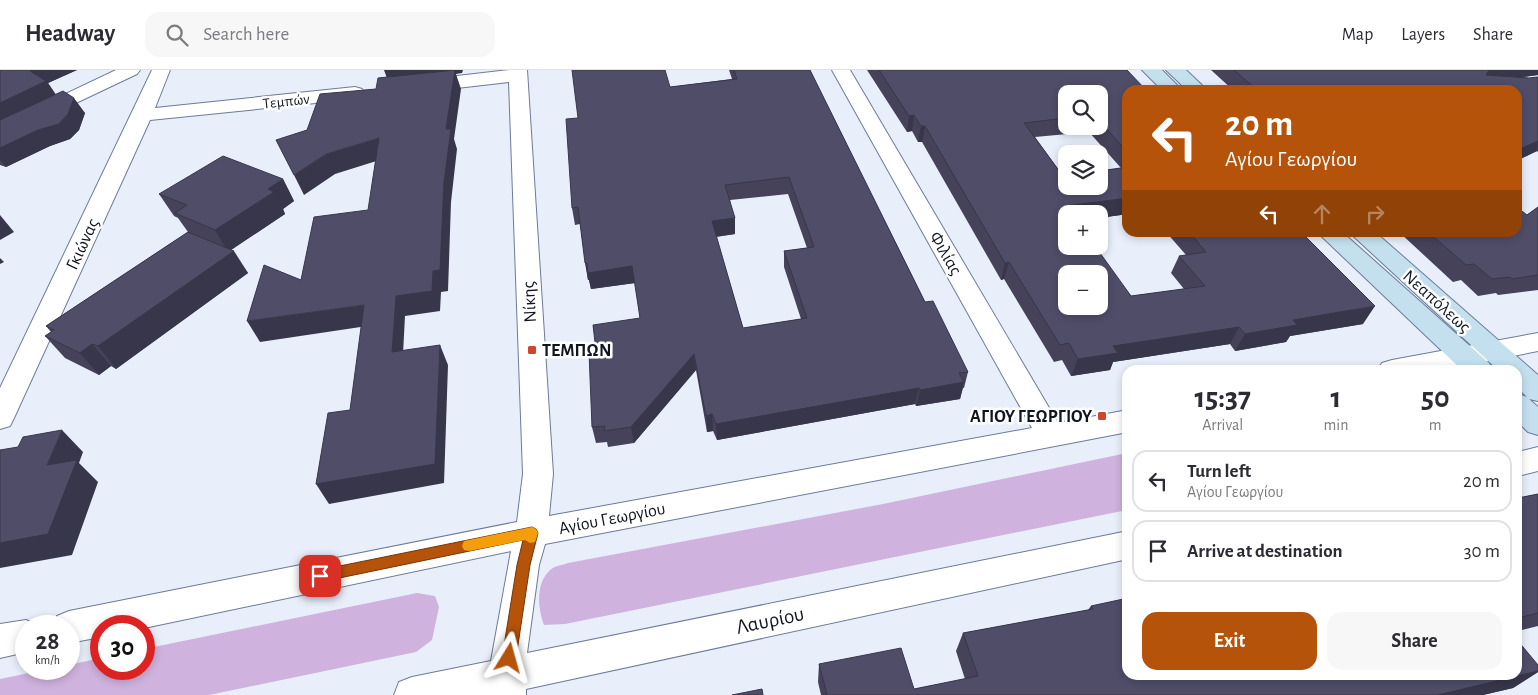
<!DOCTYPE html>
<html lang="en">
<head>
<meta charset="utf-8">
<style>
	:root { --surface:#fff; --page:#f7f7f7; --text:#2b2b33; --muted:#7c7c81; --line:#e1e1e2; --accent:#b45309 }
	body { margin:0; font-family:"Alegreya Sans",sans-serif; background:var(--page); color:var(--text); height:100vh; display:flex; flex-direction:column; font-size:19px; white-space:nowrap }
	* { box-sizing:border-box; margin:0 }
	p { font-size:16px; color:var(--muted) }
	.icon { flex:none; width:28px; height:28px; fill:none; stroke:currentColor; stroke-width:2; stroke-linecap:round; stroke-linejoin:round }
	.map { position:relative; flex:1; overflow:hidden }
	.side { position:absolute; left:1122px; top:295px; width:400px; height:315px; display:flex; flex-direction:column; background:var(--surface); border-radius:15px; box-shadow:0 2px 8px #0003 }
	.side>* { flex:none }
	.guide { position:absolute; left:1122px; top:15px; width:400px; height:152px; border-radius:15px; box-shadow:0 2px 8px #0003; background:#b45309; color:#fff; overflow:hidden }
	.controls { position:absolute; left:1058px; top:15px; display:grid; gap:10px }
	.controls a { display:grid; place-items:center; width:50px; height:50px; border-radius:10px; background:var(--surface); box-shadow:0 2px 8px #0003; font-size:25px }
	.speed { position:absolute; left:15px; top:545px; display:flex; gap:10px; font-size:25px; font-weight:700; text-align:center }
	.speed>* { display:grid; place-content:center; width:65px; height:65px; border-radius:50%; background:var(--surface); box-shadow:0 2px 8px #0003; line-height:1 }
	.speed small { font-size:12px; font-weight:400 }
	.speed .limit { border:8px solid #d22; background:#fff; color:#111 }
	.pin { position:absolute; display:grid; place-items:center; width:42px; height:42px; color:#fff; margin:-21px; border-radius:10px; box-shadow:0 2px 8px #0006 }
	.me { position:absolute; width:55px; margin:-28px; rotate:8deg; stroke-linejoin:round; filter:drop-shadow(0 0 4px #0008) }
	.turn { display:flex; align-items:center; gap:18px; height:105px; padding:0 20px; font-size:22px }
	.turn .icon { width:65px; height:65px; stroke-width:2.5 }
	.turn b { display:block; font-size:35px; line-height:42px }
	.lanes { display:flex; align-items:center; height:48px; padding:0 20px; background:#0003; justify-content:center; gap:25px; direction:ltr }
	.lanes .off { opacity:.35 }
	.eta { display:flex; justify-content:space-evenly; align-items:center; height:85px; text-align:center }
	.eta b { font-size:30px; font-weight:600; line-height:35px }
	.primary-button { display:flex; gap:10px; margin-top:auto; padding:10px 20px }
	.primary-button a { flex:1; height:58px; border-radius:15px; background:var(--accent); color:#fff; font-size:20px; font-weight:600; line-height:58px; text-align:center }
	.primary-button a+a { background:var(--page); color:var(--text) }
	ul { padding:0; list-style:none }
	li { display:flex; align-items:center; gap:15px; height:62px; margin:0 10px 8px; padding:0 10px; border:2px solid var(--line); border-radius:15px }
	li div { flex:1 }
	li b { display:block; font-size:19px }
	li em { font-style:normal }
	header { display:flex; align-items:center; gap:30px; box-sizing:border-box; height:70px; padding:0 25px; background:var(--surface); border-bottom:1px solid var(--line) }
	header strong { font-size:24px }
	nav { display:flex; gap:28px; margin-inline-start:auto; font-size:18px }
	.search { width:350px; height:45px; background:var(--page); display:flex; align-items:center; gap:12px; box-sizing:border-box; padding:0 18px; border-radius:15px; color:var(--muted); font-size:19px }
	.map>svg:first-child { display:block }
	.green { fill:#cfb2de }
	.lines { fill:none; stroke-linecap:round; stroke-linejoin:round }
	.street-casing { stroke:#6c7b96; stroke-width:2 }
	.secondary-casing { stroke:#6c7b96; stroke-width:2 }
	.street { fill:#fff; fill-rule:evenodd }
	.secondary { fill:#c4e0ee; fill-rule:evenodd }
	.wall { fill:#45425a; fill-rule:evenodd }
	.shaded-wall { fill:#38364a }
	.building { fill:#504d69; stroke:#38364a; fill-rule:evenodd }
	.route { fill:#b45309; stroke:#753606 }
	.slow { fill:#f59e0b }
	.poi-dot { fill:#d0452b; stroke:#fff; stroke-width:2 }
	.labels { text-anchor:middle; stroke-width:5; stroke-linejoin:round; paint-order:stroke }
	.far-street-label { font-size:15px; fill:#101520; stroke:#fff }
	.street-label { font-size:18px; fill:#101520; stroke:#fff }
	.poi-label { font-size:18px; font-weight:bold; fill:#101520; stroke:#fff; text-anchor:start }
	.near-street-label { font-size:21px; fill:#101520; stroke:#fff }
</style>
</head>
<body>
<header>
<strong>Headway</strong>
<div class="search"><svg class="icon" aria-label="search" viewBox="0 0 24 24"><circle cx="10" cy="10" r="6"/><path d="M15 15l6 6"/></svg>Search here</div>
<nav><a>Map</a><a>Layers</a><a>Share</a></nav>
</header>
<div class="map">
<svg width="1538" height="625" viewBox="0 0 1538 625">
	<rect width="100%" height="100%" fill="#e8effb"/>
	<g class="green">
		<path d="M1127 383V440L565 554 544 555C538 539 535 514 550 500 554 496 563 495 568 493L883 434Z"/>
		<polygon points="417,523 435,526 439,537 432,570 416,582 209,625 0,625 0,609 48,599 69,599 69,595 101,588 101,599 144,599 144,579"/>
	</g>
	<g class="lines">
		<g class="street-casing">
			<g id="street">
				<polygon points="116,0 140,0 137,4 0,69 0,55"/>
				<polygon points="152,0 170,0 155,38 355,17 362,19 365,23 362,27 355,29 150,50 14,348 10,356 0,359 0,318"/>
				<polygon points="509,0 527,0 553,404 549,446 1032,358 832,0 850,0 1058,353 1128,340 1128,362 545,474 539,495 527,583 1128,461 1128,489 526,619 526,625 394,625 399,612 412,607 491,591 511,481 144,558 101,556 101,567 69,573 69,556 52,556 57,546 69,541 517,452 523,404 509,12 422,22 415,20 413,16 415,12 422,10"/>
				<polygon points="1538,263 1538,281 1443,300 1378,300 1382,293 1392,290"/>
				<polygon points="1538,377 1538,401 1518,406 1518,382"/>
				<polygon points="26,550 39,556 26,556 26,582 0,588 0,554"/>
			</g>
		</g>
		<g class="secondary-casing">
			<g id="secondary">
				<polygon points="1142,0 1162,0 1182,20 1162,20"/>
				<polygon points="1166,0 1186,0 1207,20 1187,20"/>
				<polygon points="1317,162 1342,162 1489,293 1493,300 1462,300"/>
				<polygon points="1349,162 1375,162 1538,305 1538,331 1529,329 1538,337 1538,365 1528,362 1518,352 1518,324 1527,327 1518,318 1518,300 1498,300"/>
			</g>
		</g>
		<use href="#street" class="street"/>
		<use href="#secondary" class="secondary"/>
	</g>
	<g class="wall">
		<polygon points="0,0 77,0 48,13 55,24 85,43 79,60 70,69 50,76 6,97 0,95"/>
		<path d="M729 0H810L925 232 968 302 964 318H963L960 329 916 336 915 334 717 370 713 361 707 362 696 300 634 373 608 377 607 372 596 373 592 357 596 281 640 248 635 213 591 219 589 210H588L580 154 575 155 572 138 578 48 670 17 732 9ZM788 124 807 178 784 181V197L801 249 743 258 716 167 735 164 730 130Z"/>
		<path d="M867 0H1127L1128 20V144L1099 148 1066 144 1131 226 1184 219 1171 203 1179 186 1186 185 1166 162H1286L1363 254 1290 266 1286 272 1235 281 1230 274 1113 292 1110 300 1071 306 1062 290 1054 292 1004 209 1001 210 922 72H918L912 61 907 62ZM1066 24H1099V56H1066ZM1089 62 1121 98 1063 106 1035 67Z"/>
		<polygon points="1211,0 1538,0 1538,5 1522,7 1529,8 1538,7 1538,82 1537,81 1518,90 1518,20 1233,20"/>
		<polygon points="283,109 294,131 283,139 285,144 231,180 248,203 116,299 111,296 99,305 65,288 45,266 51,262 46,256 188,162 178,148 174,146 159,124"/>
		<polygon points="1538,137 1538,220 1498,225 1496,223 1478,226 1461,210 1453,212 1399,162 1518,162 1527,145"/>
		<polygon points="1538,424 1538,556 1518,561 1518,428"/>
		<polygon points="1091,536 1538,595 1538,602 1513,618 1483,625 821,625 818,612 819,594 914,619 965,609 956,581 963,563 1088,540"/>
	</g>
	<g class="shaded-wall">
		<polygon points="33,0 77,0 48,13 57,26 0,54 0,33 30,1"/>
		<polygon points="384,0 463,0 462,3 456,4 461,19 454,69 457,79 451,132 448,221 441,222 440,241 405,246 402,303 392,282 388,11"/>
		<polygon points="1489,0 1538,0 1538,5 1486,12 1479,14"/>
		<polygon points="74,28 85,43 79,60 70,69 50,76 6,97 0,90 0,78 38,60"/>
		<polygon points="914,45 912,61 907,62 909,46"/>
		<polygon points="921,56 925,56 922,72 918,72"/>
		<polygon points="379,68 386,88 335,104 304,125 294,105 326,84"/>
		<polygon points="1538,71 1537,81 1518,90 1518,80"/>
		<polygon points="283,109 294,131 283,139 285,144 228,182 215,160 268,119"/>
		<polygon points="1128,128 1128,144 1099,148 1099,144 1066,144 1065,136"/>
		<polygon points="0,145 14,162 0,170"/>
		<polygon points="735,148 735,164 713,167 712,151"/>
		<polygon points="234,181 248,203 116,299 98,276"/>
		<polygon points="0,188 4,192 0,194"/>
		<polygon points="1009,192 1004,209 1001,210 1005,193"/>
		<polygon points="585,193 632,196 635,213 591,219 589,210 588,210"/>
		<polygon points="364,235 374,255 260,272 247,251"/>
		<polygon points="1375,236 1363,254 1290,266 1286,272 1235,281 1245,264 1293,250"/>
		<polygon points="1239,257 1230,274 1113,292 1110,300 1071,306 1078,289 1113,276"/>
		<polygon points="92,274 111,296 99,305 80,283"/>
		<polygon points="440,275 448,295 444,413 329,434 316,414"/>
		<polygon points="694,284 696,300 634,373 631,357"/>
		<polygon points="964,312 960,329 916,336 920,320"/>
		<polygon points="919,318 915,334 717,370 716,354"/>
		<polygon points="712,344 713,361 707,362 706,346"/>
		<polygon points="62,360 83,382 79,393 98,412 72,485 0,498 0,473 47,395"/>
		<polygon points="1538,601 1538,602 1513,618 1483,625 1438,625"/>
	</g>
	<g class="building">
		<polygon points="0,0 33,0 30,1 46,11 0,33"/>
		<polygon points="455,0 446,59 451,59 444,112 440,200 433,201 432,221 396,226 392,282 440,275 435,394 316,414 328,343 350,340 364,235 247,251 264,195 301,210 314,147 368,140 379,68 326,84 294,105 276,70 307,60 320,24 376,19 378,8"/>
		<path d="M572 0H665L670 17 737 9 734 0H810L925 232 933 231 968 302 959 303 964 312 920 320 919 318 716 354 712 344 706 346 694 284 631 357 604 361 605 356 592 357 589 282 596 281 593 255 640 248 632 196 588 203 587 193H585L578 137 572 138 566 49 578 48ZM789 107 814 177 784 181 807 248 743 258 712 151 735 148 725 115Z"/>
		<path d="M879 0H1127L1146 20H1128V83L1099 50V24H1066V48L1024 53 1063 106H1066V116H1099V101L1128 97V128L1065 136 1071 144H1066V176H1095L1131 226 1205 216 1179 186 1206 182 1189 162H1286L1288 165 1302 163 1375 236 1293 250 1297 255 1245 264 1239 257 1113 276 1118 283 1078 289 1069 273 1060 275 1009 192 1005 193 925 56H921L914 45 909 46ZM1066 204H1099V236H1066Z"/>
		<polygon points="1234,0 1489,0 1486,5 1529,8 1538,7 1538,71 1518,80 1518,20 1257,20"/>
		<polygon points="63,21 74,28 68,44 59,54 38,60 0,78 0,50"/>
		<polygon points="223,86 283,109 268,119 274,122 215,160 175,143 187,135 159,124"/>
		<polygon points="1538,137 1538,205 1512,209 1510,207 1492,209 1474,194 1466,195 1428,162 1518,162 1518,138 1527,145"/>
		<polygon points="188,162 234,181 98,276 92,274 80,283 45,266 54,260 46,256"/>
		<polygon points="62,360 47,395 77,390 48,464 0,473 0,380 18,377 23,367"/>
		<polygon points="1538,424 1538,543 1518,548 1518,428"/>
		<polygon points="1128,528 1128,605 1518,605 1518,571 1538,595 1538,601 1438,625 827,625 819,594 901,578 914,619 978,606 963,563 1093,539 1091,536"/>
		<polygon points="762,619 763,625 732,625"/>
	</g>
	<polygon class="route" points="532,457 536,459 538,463 530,495 516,588 514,593 509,595 504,593 502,588 517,495 523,470 320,512 315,510 313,506 315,502 320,500"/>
	<polygon class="slow" points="532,457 536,459 538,463 535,472 530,473 525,470 469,481 464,480 462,476 464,471 469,470"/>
	<g class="poi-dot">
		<rect x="527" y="275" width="10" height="10" rx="2.5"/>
		<rect x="1097" y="341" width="10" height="10" rx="2.5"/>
	</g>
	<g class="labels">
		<g class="far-street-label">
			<text transform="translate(286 31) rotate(-6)" y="5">Τεμπών</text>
		</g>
		<g class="street-label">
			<text transform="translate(82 174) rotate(-65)" y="6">Γκιώνας</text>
			<text transform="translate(946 183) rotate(60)" y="6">Φιλίας</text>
			<text transform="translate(1437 231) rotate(42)" y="6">Νεαπόλεως</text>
			<text transform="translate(529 232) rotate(-93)" y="6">Νίκης</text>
			<text transform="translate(612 448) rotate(-11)" y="6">Αγίου Γεωργίου</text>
		</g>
		<g class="poi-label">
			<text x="542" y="286">ΤΕΜΠΩΝ</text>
			<text x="1092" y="352" text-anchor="end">ΑΓΙΟΥ ΓΕΩΡΓΙΟΥ</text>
		</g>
		<g class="near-street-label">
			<text transform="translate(770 550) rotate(-12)" y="7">Λαυρίου</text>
		</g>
	</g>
</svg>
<div class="controls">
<a><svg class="icon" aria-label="search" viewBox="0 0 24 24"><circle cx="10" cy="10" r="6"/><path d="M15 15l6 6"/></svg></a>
<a><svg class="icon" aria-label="layers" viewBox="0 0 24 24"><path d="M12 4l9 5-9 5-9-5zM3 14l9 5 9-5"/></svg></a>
<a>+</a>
<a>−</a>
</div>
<div class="speed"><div>28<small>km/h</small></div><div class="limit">30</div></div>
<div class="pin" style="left:320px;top:506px;background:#d93025"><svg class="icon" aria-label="arrive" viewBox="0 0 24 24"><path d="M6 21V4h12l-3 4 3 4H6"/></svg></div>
<svg class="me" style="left:509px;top:588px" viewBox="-20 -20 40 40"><path d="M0-17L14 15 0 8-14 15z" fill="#b45309" stroke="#fff" stroke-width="4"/></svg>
<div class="guide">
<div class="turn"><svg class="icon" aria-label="left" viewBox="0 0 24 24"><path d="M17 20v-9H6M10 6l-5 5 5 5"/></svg><div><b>20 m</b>Αγίου Γεωργίου</div></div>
<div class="lanes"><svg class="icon" aria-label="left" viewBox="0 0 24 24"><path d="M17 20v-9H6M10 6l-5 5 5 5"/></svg><svg class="icon off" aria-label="ahead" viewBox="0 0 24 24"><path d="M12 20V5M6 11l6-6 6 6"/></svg><svg class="icon off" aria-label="right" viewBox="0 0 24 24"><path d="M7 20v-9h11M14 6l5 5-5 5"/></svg></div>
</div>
<section class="side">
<div class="eta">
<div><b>15:37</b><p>Arrival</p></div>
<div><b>1</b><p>min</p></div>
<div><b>50</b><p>m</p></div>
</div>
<ul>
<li><svg class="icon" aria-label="left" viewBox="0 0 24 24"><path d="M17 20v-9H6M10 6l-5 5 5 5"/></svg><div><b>Turn left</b><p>Αγίου Γεωργίου</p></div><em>20 m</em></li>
<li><svg class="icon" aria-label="arrive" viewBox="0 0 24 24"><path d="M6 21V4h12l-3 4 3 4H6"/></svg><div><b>Arrive at destination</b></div><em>30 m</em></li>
</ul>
<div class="primary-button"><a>Exit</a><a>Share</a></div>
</section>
</div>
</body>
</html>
